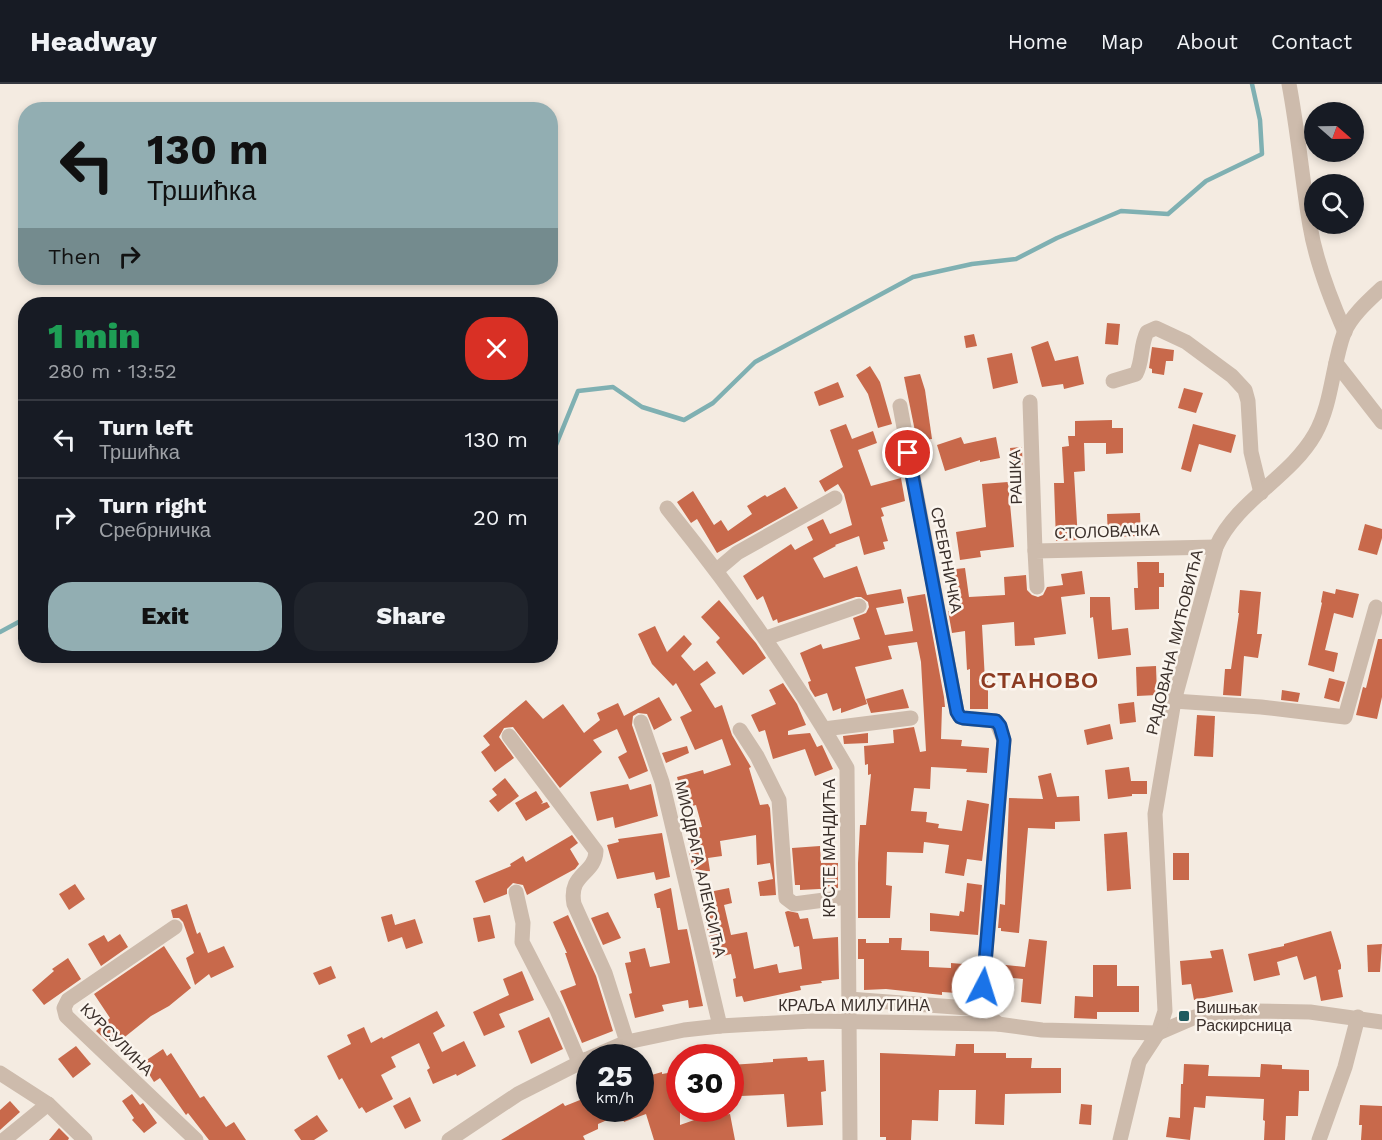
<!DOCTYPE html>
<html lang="en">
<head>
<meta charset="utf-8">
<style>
	:root { --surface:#171b24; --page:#20242c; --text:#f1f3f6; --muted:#9ea1a6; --line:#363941; --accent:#92aeb2 }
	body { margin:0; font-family:"Work Sans",sans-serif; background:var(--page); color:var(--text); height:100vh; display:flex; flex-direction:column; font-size:22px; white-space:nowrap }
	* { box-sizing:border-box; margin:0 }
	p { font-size:20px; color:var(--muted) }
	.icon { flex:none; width:33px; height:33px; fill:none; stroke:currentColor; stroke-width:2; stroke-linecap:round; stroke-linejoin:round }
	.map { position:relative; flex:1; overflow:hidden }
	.side { position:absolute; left:18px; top:213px; width:540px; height:366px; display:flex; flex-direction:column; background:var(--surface); border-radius:24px; box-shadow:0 3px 9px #0003 }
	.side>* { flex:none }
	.top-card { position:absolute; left:18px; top:18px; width:540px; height:183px; border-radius:24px; box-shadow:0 3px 9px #0003; background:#92aeb2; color:#111; overflow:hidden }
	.needle { width:39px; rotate:110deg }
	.tools { position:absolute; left:1304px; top:18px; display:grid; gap:12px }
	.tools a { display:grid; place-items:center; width:60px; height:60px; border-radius:50%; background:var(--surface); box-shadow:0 3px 9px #0003; font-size:30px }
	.speed { position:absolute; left:576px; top:960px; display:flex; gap:12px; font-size:30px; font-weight:700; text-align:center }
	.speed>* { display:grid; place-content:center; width:78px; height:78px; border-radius:50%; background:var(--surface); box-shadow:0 3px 9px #0003; line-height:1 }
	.speed small { font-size:15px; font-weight:400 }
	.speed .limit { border:9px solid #d22; background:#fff; color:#111 }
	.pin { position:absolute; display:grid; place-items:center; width:51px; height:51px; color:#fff; margin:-26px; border:3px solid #fff; border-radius:50%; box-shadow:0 2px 6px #0007 }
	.me { position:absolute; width:66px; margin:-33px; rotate:5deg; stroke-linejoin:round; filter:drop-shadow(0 0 4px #0008) }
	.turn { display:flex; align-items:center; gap:21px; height:126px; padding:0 30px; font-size:27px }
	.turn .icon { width:78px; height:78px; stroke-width:2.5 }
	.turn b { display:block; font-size:42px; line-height:51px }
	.then { display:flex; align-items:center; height:57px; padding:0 30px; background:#0003; gap:12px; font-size:22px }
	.round { display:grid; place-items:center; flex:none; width:63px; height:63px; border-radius:24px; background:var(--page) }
	.overview { display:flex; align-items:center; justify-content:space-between; height:102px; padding:0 30px }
	h1 { font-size:36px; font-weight:800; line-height:45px; color:#1e9e55 }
	.primary-button { display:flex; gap:12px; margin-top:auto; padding:12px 30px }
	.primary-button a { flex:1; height:69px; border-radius:24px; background:var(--accent); color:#111; font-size:24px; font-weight:800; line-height:69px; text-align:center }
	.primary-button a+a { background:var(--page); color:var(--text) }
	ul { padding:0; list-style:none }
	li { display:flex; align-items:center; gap:18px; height:78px; padding:0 30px; border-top:2px solid var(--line) }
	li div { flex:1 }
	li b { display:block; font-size:22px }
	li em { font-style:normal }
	header { display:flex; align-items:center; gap:36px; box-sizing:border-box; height:84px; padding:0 30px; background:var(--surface); border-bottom:2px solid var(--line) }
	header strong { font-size:28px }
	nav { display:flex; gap:33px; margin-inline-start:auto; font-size:21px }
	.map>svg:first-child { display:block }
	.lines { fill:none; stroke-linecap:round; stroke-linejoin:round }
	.stream { stroke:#7fb0b2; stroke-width:4.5 }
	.building { fill:#c8694b }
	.minor { stroke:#cdbbac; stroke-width:15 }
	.route-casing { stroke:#114b97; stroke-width:15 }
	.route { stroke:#1a73e8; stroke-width:10 }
	.poi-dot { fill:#1f5a5e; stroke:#fbf5ee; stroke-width:2 }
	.labels { text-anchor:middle; stroke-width:5; stroke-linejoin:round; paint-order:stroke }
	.street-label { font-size:16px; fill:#3b302b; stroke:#fbf5ee }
	.poi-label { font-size:16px; fill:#3b302b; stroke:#fbf5ee; text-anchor:start }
	.district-label { font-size:22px; font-weight:bold; letter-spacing:1.5px; fill:#8c3b22; stroke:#fbf5ee }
</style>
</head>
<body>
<header>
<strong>Headway</strong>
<nav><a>Home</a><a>Map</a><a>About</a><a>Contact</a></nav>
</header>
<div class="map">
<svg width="1382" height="1056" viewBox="0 0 1382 1056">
	<rect width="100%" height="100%" fill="#f4ebe1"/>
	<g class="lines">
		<g class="stream">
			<polyline points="550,363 556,361 578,307 613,303 642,323 684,336 713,319 755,278 913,193 972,180 1016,175 1057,154 1121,127 1168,130 1206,97 1262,70 1260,36 1252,0"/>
			<polyline points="0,548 26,534"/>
		</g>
	</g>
	<g class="building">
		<polygon points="1107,239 1120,240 1118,261 1105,260"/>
		<polygon points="974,250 977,262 966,264 964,252"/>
		<polygon points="1048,257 1055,277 1078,272 1084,300 1064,305 1063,300 1042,303 1031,263"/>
		<polygon points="1152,263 1174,266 1173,277 1166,277 1164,291 1152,289 1152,285 1149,284"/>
		<polygon points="1012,269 1018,299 993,305 987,274"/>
		<polygon points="870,282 880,298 892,340 878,344 868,310 856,291"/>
		<polygon points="920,290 925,306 932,355 917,357 904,293"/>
		<polygon points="838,298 844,313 819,322 814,308"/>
		<polygon points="1184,304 1203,309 1196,329 1178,324"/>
		<polygon points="1112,336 1112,344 1123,344 1123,369 1106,370 1106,359 1084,359 1085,387 1074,388 1078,456 1056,457 1054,399 1064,399 1062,363 1069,362 1068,352 1075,352 1075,337"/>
		<polygon points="846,340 852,355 873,347 877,359 858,366 871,402 901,394 905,417 881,424 884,432 881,433 888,457 883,458 885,465 864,471 859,452 835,461 836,462 813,474 824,494 857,482 867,511 901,505 904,519 876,524 885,551 913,547 907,513 925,510 944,613 945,623 942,623 941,655 962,656 961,662 989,664 987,689 966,688 967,685 931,683 930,705 914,704 911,727 927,728 926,738 939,740 938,744 962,747 967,716 989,720 982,777 967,775 964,792 945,789 949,761 924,758 923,769 887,768 886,801 892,802 890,834 858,834 858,779 860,741 866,741 871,690 868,691 868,680 865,681 864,662 894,659 893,646 914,643 920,668 926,667 921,578 917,558 888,562 892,575 855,583 867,620 841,629 841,624 833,627 827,609 815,613 810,605 808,598 811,597 800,569 821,560 823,565 860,555 853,534 866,529 869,523 868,518 861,513 856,513 778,539 777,535 773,537 763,512 757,516 743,492 791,460 795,466 813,456 807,443 823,435 830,450 852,441 844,410 838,400 825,408 819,397 843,383 830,346"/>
		<polygon points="1193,340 1236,351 1231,369 1199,360 1191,388 1181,385"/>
		<polygon points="961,353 964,360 996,353 1000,374 980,378 980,376 945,387 937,361"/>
		<polygon points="1022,363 1023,397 1014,398 1010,364"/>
		<polygon points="1008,398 1014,463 980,467 981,473 960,476 956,448 986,443 982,400"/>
		<polygon points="785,403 798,424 717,469 697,435 691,439 677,418 693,407 714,441 721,436 728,447 752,430 747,422 765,411 767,413"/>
		<polygon points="1140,429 1141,452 1108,453 1107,430"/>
		<polygon points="1365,440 1382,445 1382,454 1377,471 1358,466"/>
		<polygon points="1137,478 1159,478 1159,489 1164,489 1164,503 1159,503 1159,525 1135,526 1134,504 1138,504"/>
		<polygon points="965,484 969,513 1005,511 1004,493 1026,491 1027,506 1032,511 1038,513 1043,511 1047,503 1063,501 1061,490 1082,487 1085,510 1061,513 1066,550 1034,554 1035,561 1015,562 1014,538 982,541 985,597 988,597 988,625 970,625 970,585 967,586 965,547 952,549 948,527 953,527 947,486"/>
		<polygon points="1336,505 1359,510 1353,534 1334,529 1325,566 1338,569 1334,588 1308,581 1322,519 1321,518 1323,507 1335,510"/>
		<polygon points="1240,506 1261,508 1257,550 1262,550 1258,574 1244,572 1241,612 1223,611 1225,585 1231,585 1239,529 1238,529"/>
		<polygon points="1090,513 1110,513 1112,546 1128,544 1131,571 1098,575 1093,533 1090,534"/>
		<polygon points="719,516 756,559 766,574 743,591 716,558 720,554 701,533"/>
		<polygon points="655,542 667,568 684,551 692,560 681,572 694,587 707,577 716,589 700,600 715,624 722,621 732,651 751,683 749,684 760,721 768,720 770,724 776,811 760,812 758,798 773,795 770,779 757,781 756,751 720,757 722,772 708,774 710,787 694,789 688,765 697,764 694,744 702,743 696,721 685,724 677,693 703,686 704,690 731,681 722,655 695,666 680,633 692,627 676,599 673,602 652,580 638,550"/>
		<polygon points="1378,555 1382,555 1382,613 1377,635 1356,631 1363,603 1366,604"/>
		<polygon points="1156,582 1157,611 1137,612 1136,583"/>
		<polygon points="1329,594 1345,598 1339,618 1324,614"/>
		<polygon points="783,599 797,620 806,641 788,647 788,651 810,649 817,663 822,661 833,685 815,692 805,665 773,675 765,646 759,648 751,631 776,620 769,606"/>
		<polygon points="903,605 909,624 871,629 866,615"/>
		<polygon points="1282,606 1300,609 1298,618 1281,616"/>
		<polygon points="659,613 672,636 654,646 647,630 638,629 633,632 632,641 648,687 629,695 618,673 627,668 617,645 593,656 602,668 560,704 513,643 504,644 499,653 514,674 495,688 481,668 490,661 483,652 526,616 543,635 563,620 584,649 600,636 597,629 618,619 624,632"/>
		<polygon points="1134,618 1136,638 1120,640 1118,620"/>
		<polygon points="1197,631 1215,632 1213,673 1194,672"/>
		<polygon points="1110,640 1113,655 1087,661 1084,646"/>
		<polygon points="868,649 868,659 844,660 843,652"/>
		<polygon points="687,662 689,669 666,679 662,669"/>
		<polygon points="1129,683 1131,697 1147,697 1147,710 1132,710 1132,712 1108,715 1105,686"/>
		<polygon points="1051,689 1057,713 1079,712 1080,737 1055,738 1055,745 1028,744 1019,849 1001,847 1001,844 998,844 1000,820 1005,821 1009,714 1043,715 1038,692"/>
		<polygon points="505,694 519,712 498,728 489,717 497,711 492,705"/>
		<polygon points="628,700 630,706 651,700 658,732 615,744 613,733 597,737 590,708"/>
		<polygon points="536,707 543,718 541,720 547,718 550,723 526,737 515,719"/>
		<polygon points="1127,748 1131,805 1107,807 1104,750"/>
		<polygon points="662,749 670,793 656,796 654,788 617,795 607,761 619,758 618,755"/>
		<polygon points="572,751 578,759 570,765 579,780 575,785 527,811 523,801 513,799 507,805 507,810 484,819 475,797 511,782 510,780 523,772 526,778"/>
		<polygon points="820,762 821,779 838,779 838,804 800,806 800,801 795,801 792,764"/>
		<rect x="1173" y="769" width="16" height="27"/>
		<polygon points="967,799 982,801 978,851 930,847 930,829 959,832 960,827 964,828"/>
		<polygon points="75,800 85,815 69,826 59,810"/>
		<polygon points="671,804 678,846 687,845 703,922 689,924 688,916 662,921 664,927 635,934 629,910 632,909 625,879 631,878 629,868 645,864 650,883 670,879 660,824 657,824 654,810"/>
		<polygon points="729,804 732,819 724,821 731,851 747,848 754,885 777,880 779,889 802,885 799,862 794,863 785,828 788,827 798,829 800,835 808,834 813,855 838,853 839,895 821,897 822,899 800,902 801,906 744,918 742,912 736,913 733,895 736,894 731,870 714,874 699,810"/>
		<polygon points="187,820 197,850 200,848 208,869 224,862 234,883 211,894 209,890 195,901 186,874 194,869 183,838 179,834 173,834 171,826"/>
		<polygon points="608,828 621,854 603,861 591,834"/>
		<polygon points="392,830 395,841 415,835 423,859 406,865 402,853 388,858 381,833"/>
		<polygon points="490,831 495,854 478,858 473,834"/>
		<polygon points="568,831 596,892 613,947 582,959 560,907 576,901 565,869 567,869 553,838"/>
		<polygon points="1331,847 1341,881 1341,885 1338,886 1343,913 1321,917 1316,892 1304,896 1297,872 1277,878 1280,891 1254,897 1248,870 1284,862 1284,860"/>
		<polygon points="120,850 128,863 101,882 88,860 104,851 108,858"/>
		<polygon points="889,854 902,854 901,866 929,867 929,883 951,884 951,879 975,881 972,910 942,908 942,911 886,905 864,906 864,875 858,875 858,855 866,855 866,859 889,859"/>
		<polygon points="1029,855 1047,857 1041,920 1021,918 1023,895 994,892 996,880 1025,883"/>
		<polygon points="1382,860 1380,888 1368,888 1367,861"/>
		<polygon points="164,862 191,904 169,922 151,932 116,960 111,955 108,958 96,947 110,934 94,910"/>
		<polygon points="1223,865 1233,908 1194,916 1191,900 1182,901 1180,877 1212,874 1210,867"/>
		<polygon points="68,874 81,895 44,921 32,906 54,887 52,885"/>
		<polygon points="1093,881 1117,881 1117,902 1139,902 1139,928 1097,928 1097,935 1074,934 1075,912 1093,913"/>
		<polygon points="331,882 336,894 319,901 313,889"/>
		<polygon points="522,887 534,916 499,930 505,943 484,952 473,928 509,911 503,895"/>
		<polygon points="437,927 445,942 433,949 442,968 464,957 476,982 457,992 456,990 433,1000 427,986 430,984 419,959 391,973 396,983 381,991 393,1015 366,1029 362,1023 359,1025 342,994 339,996 327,972 351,960 347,951 364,943 371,959 382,953 383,955"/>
		<polygon points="549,933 563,965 531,980 518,947"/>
		<polygon points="956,960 974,960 974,969 1006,969 1006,974 1032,974 1031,984 1061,984 1061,1009 1005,1010 1004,1041 975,1040 976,1006 939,1006 938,1037 912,1036 911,1056 886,1056 886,1053 880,1053 880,969 955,972"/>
		<polygon points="76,962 91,980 73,994 58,975"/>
		<polygon points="163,965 167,972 171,969 200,1014 204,1012 226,1043 234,1038 246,1056 209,1056 188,1029 186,1031 160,994 154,998 142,979"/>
		<polygon points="807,973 808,977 824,976 826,1007 821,1008 823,1041 787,1043 784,1010 741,1012 740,1004 730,1006 730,981 773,978 773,975"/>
		<polygon points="1184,980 1209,981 1208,992 1260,993 1261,980 1282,981 1282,985 1309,986 1309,1007 1299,1007 1298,1032 1286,1032 1285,1056 1264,1056 1265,1037 1263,1036 1264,1015 1206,1012 1205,1024 1194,1023 1190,1056 1166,1053 1169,1033 1180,1034 1181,1000 1183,1000"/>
		<polygon points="680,987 680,1041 697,1035 730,1030 735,1056 654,1056 646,1030 624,1038 621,1030 598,1040 598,1045 583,1052 585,1056 501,1056 563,1019 565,1022 590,1012 590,1024 640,1024 640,1005 651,1002 648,992 662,988 662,990"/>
		<polygon points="132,1010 140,1021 143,1019 157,1039 144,1049 132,1036 134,1034 122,1017"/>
		<polygon points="410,1013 421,1037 405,1045 393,1022"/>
		<polygon points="10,1017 20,1028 0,1046 0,1026"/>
		<polygon points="1081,1020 1092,1021 1091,1041 1079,1040"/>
		<polygon points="1360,1021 1382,1022 1382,1056 1361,1056 1362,1041 1359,1041"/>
		<polygon points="317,1031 328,1047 314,1056 301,1056 294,1046"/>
		<polygon points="59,1044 69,1054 68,1056 49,1056"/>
	</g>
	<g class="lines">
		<g class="minor">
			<path d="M1289 0C1298 47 1302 95 1310 142 1316 178 1330 214 1345 248"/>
			<polyline points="1336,279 1382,338"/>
			<path d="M1113 297 1136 290C1143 277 1140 262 1147 248L1156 244 1186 258 1232 292 1245 306 1248 317 1251 368 1261 409"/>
			<polyline points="1030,318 1035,467"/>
			<polyline points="900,322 957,628 960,633 963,634 996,637 1004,656 981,925 998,940"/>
			<path d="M667 424C733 506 794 592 847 684L850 1056"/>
			<polyline points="717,486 737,469 835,414"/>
			<polyline points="1037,503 1035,467 1216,463"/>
			<polyline points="766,554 859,522"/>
			<polyline points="1174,617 1261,623 1345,633 1376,523"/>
			<polyline points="641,638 662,698 720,942"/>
			<polyline points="824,645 911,634"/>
			<polyline points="740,646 757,672 779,716 786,814 794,820 847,813"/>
			<path d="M509 652 596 767C595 791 568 789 574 820L605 889 627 958"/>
			<polyline points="516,808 523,839 522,858 557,926 579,978"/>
			<polyline points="175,843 68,916 64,924 66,932 196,1056"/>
			<polyline points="849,915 981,925"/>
			<polyline points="590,974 627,958 684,946 720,942 812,937 998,940 1042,946 1158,949 1195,933 1254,927 1310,928 1382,938"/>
			<polyline points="0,989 48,1020 85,1056"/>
			<polyline points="4,1056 48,1020"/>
			<polyline points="449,1056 518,1010 587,975"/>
			<path d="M1120 1056 1139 978 1158 949 1165 927 1155 730 1174 617 1216 463C1237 416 1290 394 1315 350 1332 320 1332 282 1344 249 1351 232 1368 217 1382 204"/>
			<polyline points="1319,1056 1345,983 1358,933"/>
		</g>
	</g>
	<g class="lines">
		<g class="route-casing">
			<polyline id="route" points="908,369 957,628 960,633 963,634 996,637 1000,642 1004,656 983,903"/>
		</g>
		<use href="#route" class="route"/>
	</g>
	<rect class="poi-dot" x="1178" y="926" width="12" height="12" rx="3"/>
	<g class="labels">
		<g class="street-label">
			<text transform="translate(1015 393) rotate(-92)" y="6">РАШКА</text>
			<text transform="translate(1107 447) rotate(-2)" y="6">СТОЛОВАЧКА</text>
			<text transform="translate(947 476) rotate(79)" y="6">СРЕБРНИЧКА</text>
			<text transform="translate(1174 558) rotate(-76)" y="6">РАДОВАНА МИЋОВИЋА</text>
			<text transform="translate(829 764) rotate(-90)" y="6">КРСТЕ МАНДИЋА</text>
			<text transform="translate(701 785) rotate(77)" y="6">МИОДРАГА АЛЕКСИЋА</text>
			<text x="854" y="927">КРАЉА МИЛУТИНА</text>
			<text transform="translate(117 955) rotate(45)" y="6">КУРСУЛИНА</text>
		</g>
		<g class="poi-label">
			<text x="1196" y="929">Вишњак<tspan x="1196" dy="18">Раскирсница</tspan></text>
		</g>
		<g class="district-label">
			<text x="1040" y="604">СТАНОВО</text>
		</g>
	</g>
</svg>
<div class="tools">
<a><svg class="needle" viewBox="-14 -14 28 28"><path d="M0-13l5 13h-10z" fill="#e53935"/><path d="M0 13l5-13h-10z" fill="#9ea1a6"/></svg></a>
<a><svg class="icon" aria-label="search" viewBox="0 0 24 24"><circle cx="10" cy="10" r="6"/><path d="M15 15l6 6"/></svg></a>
</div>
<div class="speed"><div>25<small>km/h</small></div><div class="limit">30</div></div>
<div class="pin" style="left:908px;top:369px;background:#d93025"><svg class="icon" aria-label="arrive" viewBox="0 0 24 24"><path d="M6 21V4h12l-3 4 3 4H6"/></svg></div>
<svg class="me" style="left:983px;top:903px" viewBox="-20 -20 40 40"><circle r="19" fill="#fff"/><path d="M0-13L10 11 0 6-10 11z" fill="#1a73e8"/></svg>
<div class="top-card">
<div class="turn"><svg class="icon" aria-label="left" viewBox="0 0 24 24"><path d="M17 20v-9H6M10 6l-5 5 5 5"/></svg><div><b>130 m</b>Тршићка</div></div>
<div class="then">Then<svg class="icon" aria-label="right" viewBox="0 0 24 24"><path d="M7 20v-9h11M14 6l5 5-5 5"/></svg></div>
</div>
<section class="side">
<div class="overview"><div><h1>1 min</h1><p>280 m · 13:52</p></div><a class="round" style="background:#d93025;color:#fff"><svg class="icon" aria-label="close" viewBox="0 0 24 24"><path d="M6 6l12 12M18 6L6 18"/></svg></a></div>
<ul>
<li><svg class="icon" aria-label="left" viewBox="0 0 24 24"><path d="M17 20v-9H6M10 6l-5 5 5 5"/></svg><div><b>Turn left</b><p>Тршићка</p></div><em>130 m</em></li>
<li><svg class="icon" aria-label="right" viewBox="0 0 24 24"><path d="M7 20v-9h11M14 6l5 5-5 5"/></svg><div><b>Turn right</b><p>Сребрничка</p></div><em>20 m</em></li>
</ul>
<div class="primary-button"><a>Exit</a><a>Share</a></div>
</section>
</div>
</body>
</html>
